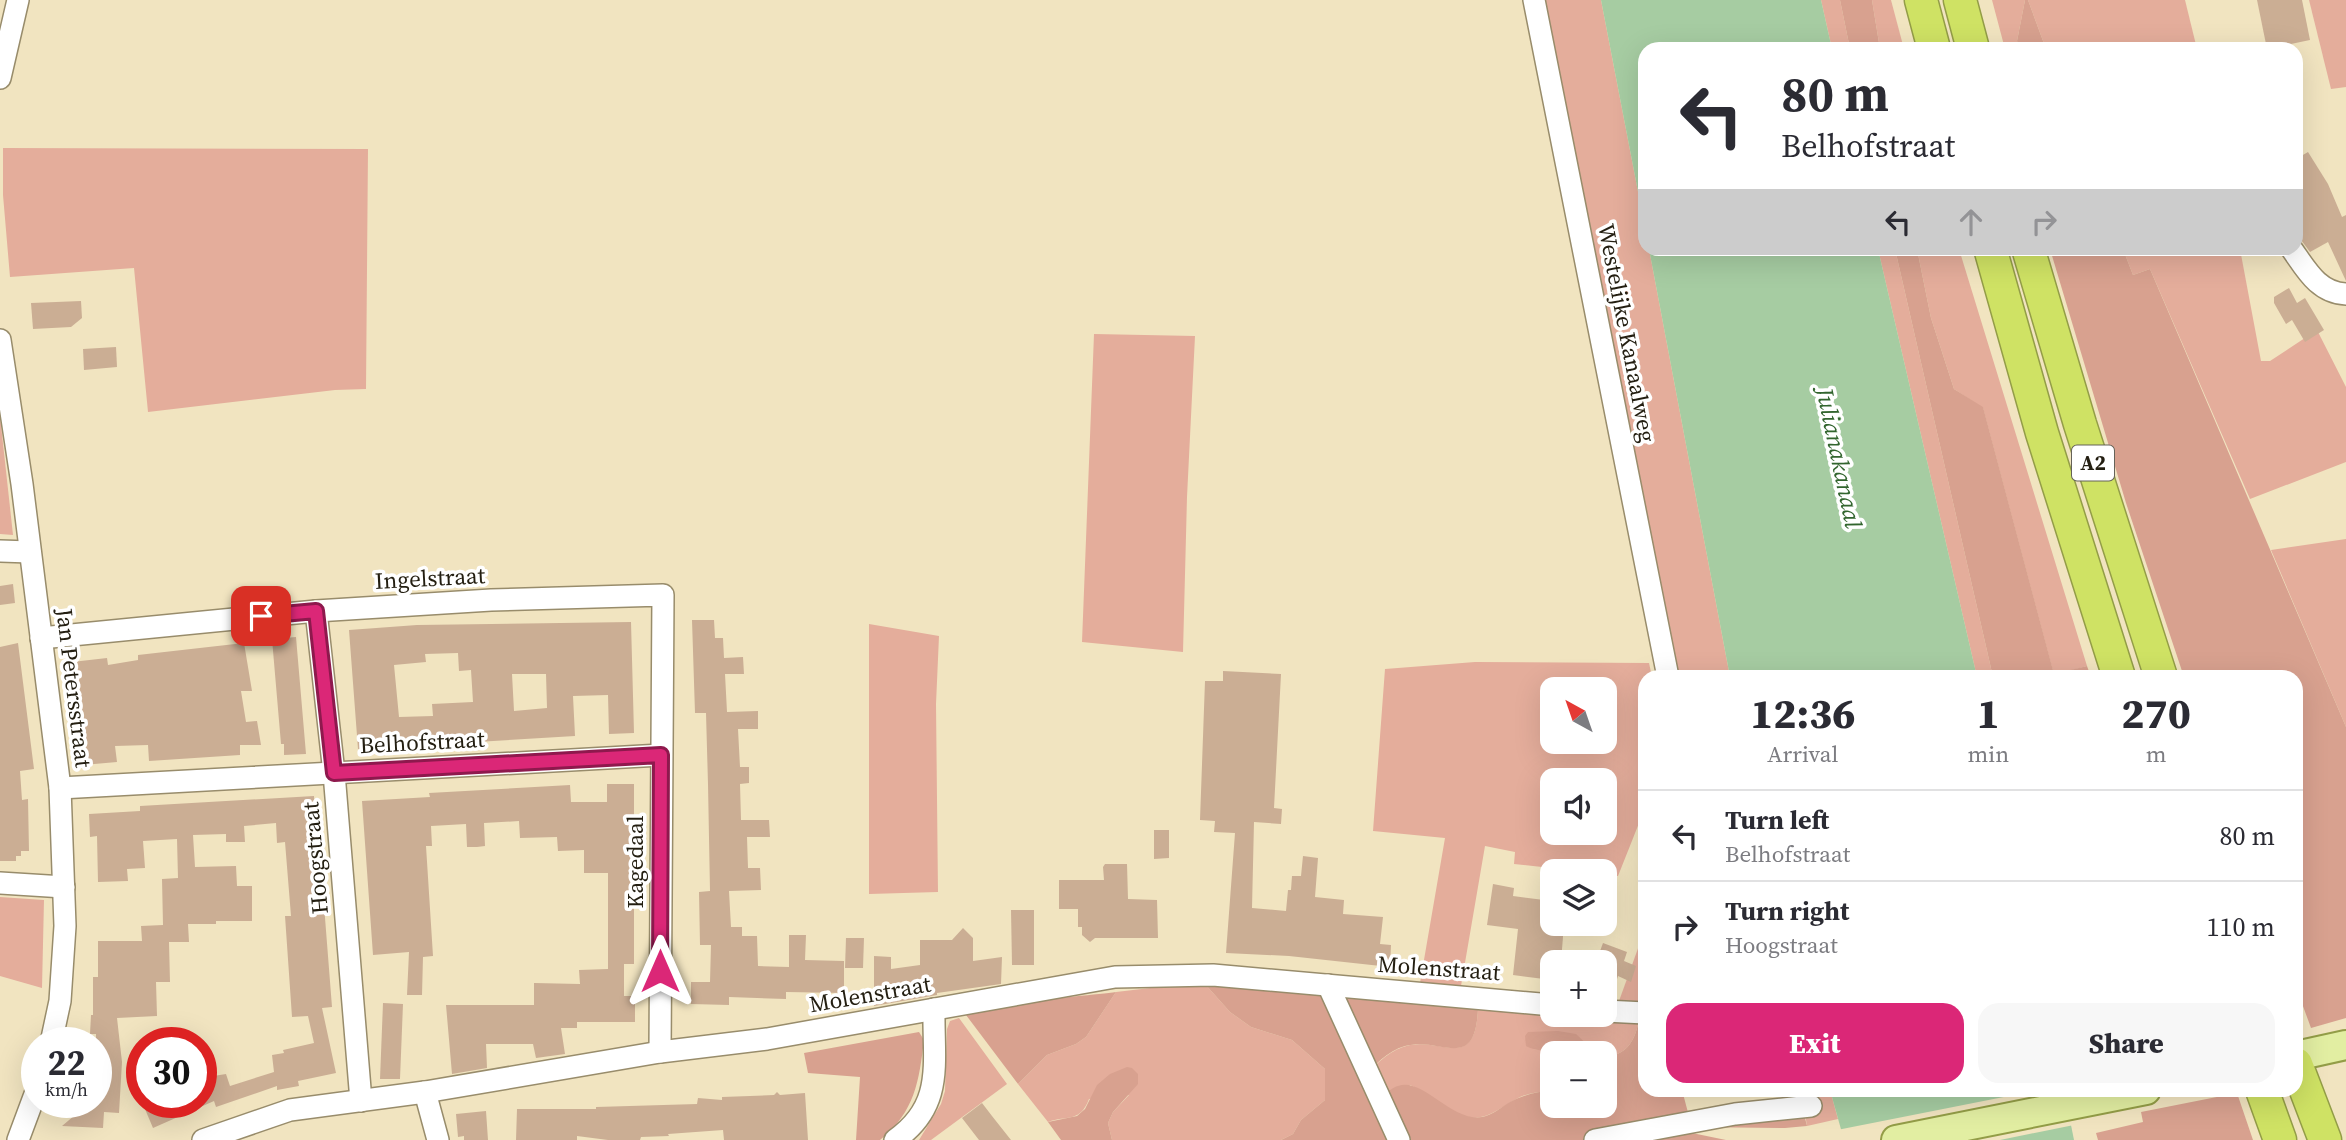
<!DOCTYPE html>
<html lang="en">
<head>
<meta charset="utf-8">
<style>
	:root { --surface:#fff; --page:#f7f7f7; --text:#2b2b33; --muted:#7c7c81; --line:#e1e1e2; --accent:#db2777 }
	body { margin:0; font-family:"Source Serif 4",serif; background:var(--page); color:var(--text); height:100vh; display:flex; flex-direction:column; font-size:26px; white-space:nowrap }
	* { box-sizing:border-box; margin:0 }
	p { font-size:23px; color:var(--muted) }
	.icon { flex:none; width:38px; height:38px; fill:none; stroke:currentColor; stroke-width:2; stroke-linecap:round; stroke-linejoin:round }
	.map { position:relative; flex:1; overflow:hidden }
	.sheet { position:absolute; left:1638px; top:670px; width:665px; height:427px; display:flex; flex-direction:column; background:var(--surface); border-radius:21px; box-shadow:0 7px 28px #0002 }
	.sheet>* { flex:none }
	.banner { position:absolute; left:1638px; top:42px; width:665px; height:214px; border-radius:21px; box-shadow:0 7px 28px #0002; background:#fff; color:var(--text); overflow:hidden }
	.needle { width:46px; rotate:320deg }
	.tools { position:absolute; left:1540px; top:677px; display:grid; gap:14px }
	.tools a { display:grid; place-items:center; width:77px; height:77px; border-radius:14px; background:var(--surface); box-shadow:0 7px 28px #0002; font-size:35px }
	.speed { position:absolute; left:21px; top:1027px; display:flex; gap:14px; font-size:35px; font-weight:700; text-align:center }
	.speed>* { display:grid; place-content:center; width:91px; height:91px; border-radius:50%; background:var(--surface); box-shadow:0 7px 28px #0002; line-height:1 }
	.speed small { font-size:18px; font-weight:400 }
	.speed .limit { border:10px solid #d22; background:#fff; color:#111 }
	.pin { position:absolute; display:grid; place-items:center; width:60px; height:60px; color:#fff; margin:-30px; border-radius:14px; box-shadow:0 4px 10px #0006 }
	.me { position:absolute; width:77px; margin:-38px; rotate:0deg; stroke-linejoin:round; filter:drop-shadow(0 0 5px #0008) }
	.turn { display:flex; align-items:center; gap:24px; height:147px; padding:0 28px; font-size:32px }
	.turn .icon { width:91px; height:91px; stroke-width:2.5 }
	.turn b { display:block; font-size:49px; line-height:60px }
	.lanes { display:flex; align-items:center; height:66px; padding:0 28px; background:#0003; justify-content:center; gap:35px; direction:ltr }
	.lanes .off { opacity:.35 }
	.eta { display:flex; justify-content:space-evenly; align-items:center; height:119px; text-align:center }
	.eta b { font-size:42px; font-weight:800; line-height:49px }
	.cta { display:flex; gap:14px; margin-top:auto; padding:14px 28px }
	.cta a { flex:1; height:80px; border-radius:21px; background:var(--accent); color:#fff; font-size:28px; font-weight:800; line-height:80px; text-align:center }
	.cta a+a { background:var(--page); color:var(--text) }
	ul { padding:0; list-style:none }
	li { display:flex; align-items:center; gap:21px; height:91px; padding:0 28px; border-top:2px solid var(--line) }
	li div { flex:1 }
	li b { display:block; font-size:26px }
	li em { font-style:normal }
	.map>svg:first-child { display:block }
	.green { fill:#e4ad9b; fill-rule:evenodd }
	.forest { fill:#d8a18f }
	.water { fill:#a6cca2 }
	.pier { fill:#f1e4c0 }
	.building { fill:#cbae94; fill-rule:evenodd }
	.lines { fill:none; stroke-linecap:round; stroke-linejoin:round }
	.minor-casing { stroke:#988c6b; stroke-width:24 }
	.major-casing { stroke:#939d47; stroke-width:32 }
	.highway-casing { stroke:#939d47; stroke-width:35 }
	.minor { stroke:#fff; stroke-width:21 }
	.major { stroke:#e2eea2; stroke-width:28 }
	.highway { stroke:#cfe264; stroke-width:32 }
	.route-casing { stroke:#8e194d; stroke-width:18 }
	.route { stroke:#db2777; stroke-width:12 }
	.labels { text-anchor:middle; stroke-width:7; stroke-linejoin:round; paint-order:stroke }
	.shield { fill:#fff; stroke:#656258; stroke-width:2 }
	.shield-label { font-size:21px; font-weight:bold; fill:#231e11 }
	.street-label { font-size:23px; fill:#231e11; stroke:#fff }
	.water-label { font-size:24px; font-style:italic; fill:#32652e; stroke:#fff }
</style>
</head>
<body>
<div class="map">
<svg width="2346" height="1140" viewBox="0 0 2346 1140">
	<rect width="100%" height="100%" fill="#f1e4c0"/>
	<g class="green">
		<polygon points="1539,0 1601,0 1645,228 1645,248 1649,249 1730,677 1668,677"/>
		<polygon points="1821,0 1840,0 1850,49 1832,49"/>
		<polygon points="1872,0 1891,0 1904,49 1880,49"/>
		<polygon points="1992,0 2025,0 2017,41 2020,49 2005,49"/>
		<polygon points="2028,0 2185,0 2197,49 2046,49"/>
		<polygon points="2309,0 2346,0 2346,87 2331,89"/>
		<polygon points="3,148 368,149 366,389 335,390 148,412 134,268 10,277 3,195"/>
		<polygon points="1878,249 1895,249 1993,677 1977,677"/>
		<polygon points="1917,249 1959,249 2087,666 2054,675 1983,408 1954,389 1931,318"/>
		<polygon points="2123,249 2240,249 2261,361 2270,361 2317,330 2346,387 2346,462 2250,499 2150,269 2133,275"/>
		<polygon points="1094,334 1195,336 1187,497 1183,652 1082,642"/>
		<polygon points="0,416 13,535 0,534"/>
		<polygon points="2346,539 2346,727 2271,550"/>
		<polygon points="869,624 939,636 936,704 938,892 869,894"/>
		<path d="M1475 662 1649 663 1652 677H1645V808L1618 876 1605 875V872L1578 871 1514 864 1515 852 1485 846 1461 986 1420 983 1445 838 1373 831 1385 669ZM1552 690H1605V742H1552ZM1552 780H1605V833H1552Z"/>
		<polygon points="0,897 44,900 42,988 0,976"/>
		<polygon points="1645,929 1645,1004 1619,1001"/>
		<path d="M1193 983 1205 984 1230 1012 1251 1027 1292 1040 1325 1069V1100L1301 1120 1293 1134 1281 1140H1112L1108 1123 1113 1112 1129 1095 1089 1099C1080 1123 1067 1115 1048 1122L1018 1084 1047 1055 1076 1044 1086 1037 1116 992Z"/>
		<path d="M1478 1009 1638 1024C1634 1043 1625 1055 1605 1057V1054L1596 1053 1590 1048 1532 1049 1559 1050 1567 1053 1552 1054V1091C1541 1091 1530 1093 1520 1097 1503 1105 1488 1121 1469 1117 1447 1113 1429 1094 1410 1085L1374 1107 1360 1079C1374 1067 1386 1053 1403 1047 1439 1034 1475 1075 1478 1009Z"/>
		<polygon points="959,1018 1007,1084 931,1140 919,1140 941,1104 945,1091 947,1029 950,1021"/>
		<polygon points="1801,1090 1830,1090 1838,1119 1807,1126"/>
	</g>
	<g class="forest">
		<polygon points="1840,0 1872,0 1880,49 1850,49"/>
		<polygon points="2025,0 2028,0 2046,49 2020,49 2017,41"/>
		<polygon points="1895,249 1917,249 1931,318 1954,389 1983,407 2054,674 2087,666 2091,677 1993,677"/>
		<polygon points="2050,249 2123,249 2133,275 2150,269 2346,727 2346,1018 2311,1028 2296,987 2296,677 2184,677 2126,503"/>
		<path d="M1205 984 1478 1009C1475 1074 1441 1036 1405 1046 1387 1051 1374 1066 1361 1079L1384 1094C1388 1092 1393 1087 1398 1086 1423 1077 1451 1122 1482 1117 1493 1115 1501 1107 1510 1102 1523 1095 1538 1091 1552 1091V1106H1605V1057C1625 1055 1634 1043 1638 1024H1645V1090H1682L1690 1120 1653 1125 1726 1140H1281L1293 1134 1301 1120 1325 1100V1069L1292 1040 1251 1027 1230 1012Z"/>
		<path d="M1116 992 1086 1037 1076 1044 1047 1055 1018 1084 966 1015C980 1003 1090 996 1116 992Z"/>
		<path d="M1558 1031 1576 1034 1596 1053C1581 1054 1537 1053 1526 1046L1525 1036 1528 1032Z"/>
		<path d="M919 1032 924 1040C919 1081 915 1112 880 1140H856L860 1077 808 1073 804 1053Z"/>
		<polygon points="1127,1067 1132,1068 1138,1074 1138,1084 1113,1112 1108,1123 1112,1140 1061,1140 1048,1122 1077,1116 1085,1109 1097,1085 1110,1074"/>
		<polygon points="2237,1093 2253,1140 2098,1140 2096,1133 2143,1122 2141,1112"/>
		<polygon points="1805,1118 1807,1126 1785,1128 1692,1127"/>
	</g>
	<g class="water">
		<polygon points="1601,0 1821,0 1832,49 1645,49 1645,228"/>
		<polygon points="1649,249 1878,249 1977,677 1730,677"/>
		<polygon points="1830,1090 2064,1090 2074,1140 1844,1140"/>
	</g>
	<polygon class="pier" points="2039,1090 2068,1090 2074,1125 2000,1140 1840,1140 1837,1130"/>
	<g class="building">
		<polygon points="2257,0 2302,0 2310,40 2267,49"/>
		<polygon points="2308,152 2328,184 2342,217 2346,215 2346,281 2328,242 2310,252 2296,233 2296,188 2303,184 2296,173 2296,159"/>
		<polygon points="2289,288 2297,303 2305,298 2324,330 2305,342 2292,320 2286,324 2274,303 2274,297"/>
		<polygon points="81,301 82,318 71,327 33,329 31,303"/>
		<polygon points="116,347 117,367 84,370 83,349"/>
		<polygon points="13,584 15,603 0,605 0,586"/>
		<polygon points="692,620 714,620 715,638 723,638 724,658 743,657 744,674 725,674 727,712 758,711 758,729 738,729 740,767 749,767 749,783 740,784 741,820 769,820 770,837 747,837 748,868 760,868 761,890 729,891 731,927 742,927 742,936 757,936 758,966 789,967 789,935 806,935 805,960 844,961 844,993 786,992 786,999 729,997 729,1005 691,1004 691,982 710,982 711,945 700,945 699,892 710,891 708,784 706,713 695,713"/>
		<path d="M631 622 634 733 609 734 608 695 573 696 575 736 358 749 349 630 417 625ZM458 653 459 671 471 670 473 702 432 704 433 716 399 717 394 665 426 662 425 654ZM512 674H546L547 708 514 711Z"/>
		<polygon points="296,637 306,754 284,755 284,744 281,744 272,639"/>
		<polygon points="18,643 34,769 20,771 22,800 28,799 29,851 21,851 21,856 16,856 16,861 0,861 0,647"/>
		<polygon points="244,643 252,691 241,691 246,722 257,721 261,745 240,745 240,755 149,761 148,745 115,746 117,762 83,765 72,662 107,658 108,665 138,660 138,655"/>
		<polygon points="1223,671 1281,674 1274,808 1282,809 1281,824 1254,822 1252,908 1286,911 1288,890 1291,890 1292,876 1301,876 1303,856 1318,858 1315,897 1344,900 1343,914 1383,917 1380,944 1391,945 1390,967 1289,956 1226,953 1235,833 1214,832 1215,821 1200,820 1205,681 1223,681"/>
		<polygon points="607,784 634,784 634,964 624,964 624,996 635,996 635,1022 577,1022 577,1028 561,1028 565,1054 536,1058 533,1044 486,1044 487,1068 452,1074 446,1005 534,1005 534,983 580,984 579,970 608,969 608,873 584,873 584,850 558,851 557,837 520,838 519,821 484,823 485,846 477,847 467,847 466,824 431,826 432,846 426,846 433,956 423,957 422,995 407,995 409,952 373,955 362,801 430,797 429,793 570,785 571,802 607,802"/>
		<polygon points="314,796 317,854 320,854 332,1007 322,1008 336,1073 298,1081 299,1086 277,1090 277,1086 216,1107 214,1101 153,1128 142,1102 201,1102 201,1078 226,1074 230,1086 274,1072 272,1055 284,1053 283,1050 314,1043 308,1016 292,1017 285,916 291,916 285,842 277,843 276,823 244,826 245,842 226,842 226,834 193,835 195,867 236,866 237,886 252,886 252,921 216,921 216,924 188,924 189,942 169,942 170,982 156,982 157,1016 117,1018 122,1062 119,1113 104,1112 103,1128 62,1126 75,1115 76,1104 96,1102 96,1034 90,1034 91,1015 93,1015 93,977 98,977 98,941 142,941 141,926 163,925 162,879 178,878 177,839 143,841 145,868 127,869 128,881 98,882 97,836 90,837 89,814 140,811 140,806"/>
		<polygon points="1154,830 1169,830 1169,858 1154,859"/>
		<polygon points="1105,864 1127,864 1128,899 1157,900 1158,938 1095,938 1090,942 1082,935 1082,927 1078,927 1078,909 1059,909 1059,880 1104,880 1103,867"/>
		<polygon points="1493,884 1514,888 1513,896 1552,901 1550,915 1552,915 1552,924 1564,924 1561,962 1552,962 1552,980 1513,975 1518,929 1487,925"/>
		<polygon points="1011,910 1034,910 1034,965 1012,965"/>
		<polygon points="963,928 973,938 973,961 1002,957 1001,984 937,993 937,995 874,1006 874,956 891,957 891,969 920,965 920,940 952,940"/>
		<polygon points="846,938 864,938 863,968 845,968"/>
		<polygon points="1603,943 1627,952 1624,961 1636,966 1631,982 1618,976 1611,998 1605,998 1605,962 1596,962"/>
		<polygon points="383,1003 403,1004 400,1079 380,1079"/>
		<polygon points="777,1092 780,1095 805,1093 808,1140 724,1140 723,1130 668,1134 669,1136 641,1137 640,1140 608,1140 577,1136 577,1140 516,1140 517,1109 596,1109 596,1107 697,1104 698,1098 722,1100 722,1097 774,1095"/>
		<polygon points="982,1103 992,1116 1011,1140 979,1140 962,1118"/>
		<polygon points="486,1111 488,1140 464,1140 464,1136 458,1137 456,1114"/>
	</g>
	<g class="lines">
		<g class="minor-casing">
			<g id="minor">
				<polyline points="1534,0 1668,677"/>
				<polyline points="0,78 18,0"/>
				<path d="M2291 248C2306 269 2318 293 2346 294"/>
				<polyline points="0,340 22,484 60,788 65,926 60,1001 51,1043"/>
				<polyline points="0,551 30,552"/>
				<polyline points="316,611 334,773 361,1101"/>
				<polyline points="41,638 316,611 491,600 663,595 660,1052"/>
				<polyline points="60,788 661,755"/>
				<polyline points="0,883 64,887"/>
				<polyline points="1328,985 1399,1140"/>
				<polyline points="1605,1011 1645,1013"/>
				<polyline points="425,1092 438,1140"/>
				<polyline points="18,1140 37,1089"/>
				<polyline points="203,1140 290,1110 425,1092 660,1052 767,1039 1115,977 1213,975 1552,1005"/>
				<path d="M895 1140C945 1105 933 1063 934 1009"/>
				<polyline points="1595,1140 1735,1114 1811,1106"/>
			</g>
		</g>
		<g class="major-casing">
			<g id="major">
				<polyline points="2296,1056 2346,1045"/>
				<polyline points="1896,1140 2146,1090"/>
			</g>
		</g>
		<g class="highway-casing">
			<g id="highway">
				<polyline points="1921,0 1934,49"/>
				<polyline points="1960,0 1973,49"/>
				<polyline points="1990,248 2042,433 2119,677"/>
				<polyline points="2028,248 2080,424 2161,677"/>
				<polyline points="2296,1064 2325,1140"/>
				<polyline points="2262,1090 2280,1140"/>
			</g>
		</g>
		<use href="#minor" class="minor"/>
		<use href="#major" class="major"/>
		<use href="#highway" class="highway"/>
	</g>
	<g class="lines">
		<g class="route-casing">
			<polyline id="route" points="261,616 316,611 334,773 661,755 660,971"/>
		</g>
		<use href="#route" class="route"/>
	</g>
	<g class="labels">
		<rect class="shield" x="2072" y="445.5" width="42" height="35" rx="5"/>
		<g class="shield-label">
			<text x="2093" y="470">A2</text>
		</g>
		<g class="street-label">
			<text transform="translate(1627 333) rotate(79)" y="8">Westelijke Kanaalweg</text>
			<text transform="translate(430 578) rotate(-3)" y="8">Ingelstraat</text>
			<text transform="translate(74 688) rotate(83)" y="8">Jan Petersstraat</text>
			<text transform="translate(422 742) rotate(-3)" y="8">Belhofstraat</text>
			<text transform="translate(315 858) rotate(-95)" y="8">Hoogstraat</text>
			<text transform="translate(635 862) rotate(-90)" y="8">Kagedaal</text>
			<text transform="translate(1439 968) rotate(4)" y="8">Molenstraat</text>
			<text transform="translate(870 994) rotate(-10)" y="8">Molenstraat</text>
		</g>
		<g class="water-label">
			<text transform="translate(1839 458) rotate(78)" y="8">Julianakanaal</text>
		</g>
	</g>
</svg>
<div class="tools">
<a><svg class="needle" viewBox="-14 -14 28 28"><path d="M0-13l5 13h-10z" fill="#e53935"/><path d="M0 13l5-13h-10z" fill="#7c7c81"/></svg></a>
<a><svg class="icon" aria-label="sound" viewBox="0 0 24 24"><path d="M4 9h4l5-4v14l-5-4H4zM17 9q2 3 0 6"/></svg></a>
<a><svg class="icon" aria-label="layers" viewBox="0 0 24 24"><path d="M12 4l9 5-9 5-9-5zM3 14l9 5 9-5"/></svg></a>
<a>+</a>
<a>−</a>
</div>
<div class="speed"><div>22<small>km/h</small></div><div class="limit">30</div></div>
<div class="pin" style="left:261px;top:616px;background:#d93025"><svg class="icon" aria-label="arrive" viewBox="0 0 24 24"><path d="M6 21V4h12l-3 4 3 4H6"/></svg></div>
<svg class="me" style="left:660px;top:971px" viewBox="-20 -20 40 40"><path d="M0-17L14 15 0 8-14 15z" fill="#db2777" stroke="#fff" stroke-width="4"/></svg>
<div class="banner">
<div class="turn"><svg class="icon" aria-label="left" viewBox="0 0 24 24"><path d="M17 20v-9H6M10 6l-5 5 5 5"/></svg><div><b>80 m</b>Belhofstraat</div></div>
<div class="lanes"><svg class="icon" aria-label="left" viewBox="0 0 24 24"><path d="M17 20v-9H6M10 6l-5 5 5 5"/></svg><svg class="icon off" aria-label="ahead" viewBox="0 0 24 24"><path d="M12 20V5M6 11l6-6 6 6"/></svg><svg class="icon off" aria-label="right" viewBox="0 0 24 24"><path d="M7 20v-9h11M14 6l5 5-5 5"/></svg></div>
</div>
<section class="sheet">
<div class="eta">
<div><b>12:36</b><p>Arrival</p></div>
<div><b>1</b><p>min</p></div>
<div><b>270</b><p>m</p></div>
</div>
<ul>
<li><svg class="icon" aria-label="left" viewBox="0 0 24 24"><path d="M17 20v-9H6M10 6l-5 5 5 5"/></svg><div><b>Turn left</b><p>Belhofstraat</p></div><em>80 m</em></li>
<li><svg class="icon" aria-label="right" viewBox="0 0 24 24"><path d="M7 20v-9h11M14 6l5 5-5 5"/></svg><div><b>Turn right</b><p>Hoogstraat</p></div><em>110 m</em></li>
</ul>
<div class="cta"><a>Exit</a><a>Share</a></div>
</section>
</div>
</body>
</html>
